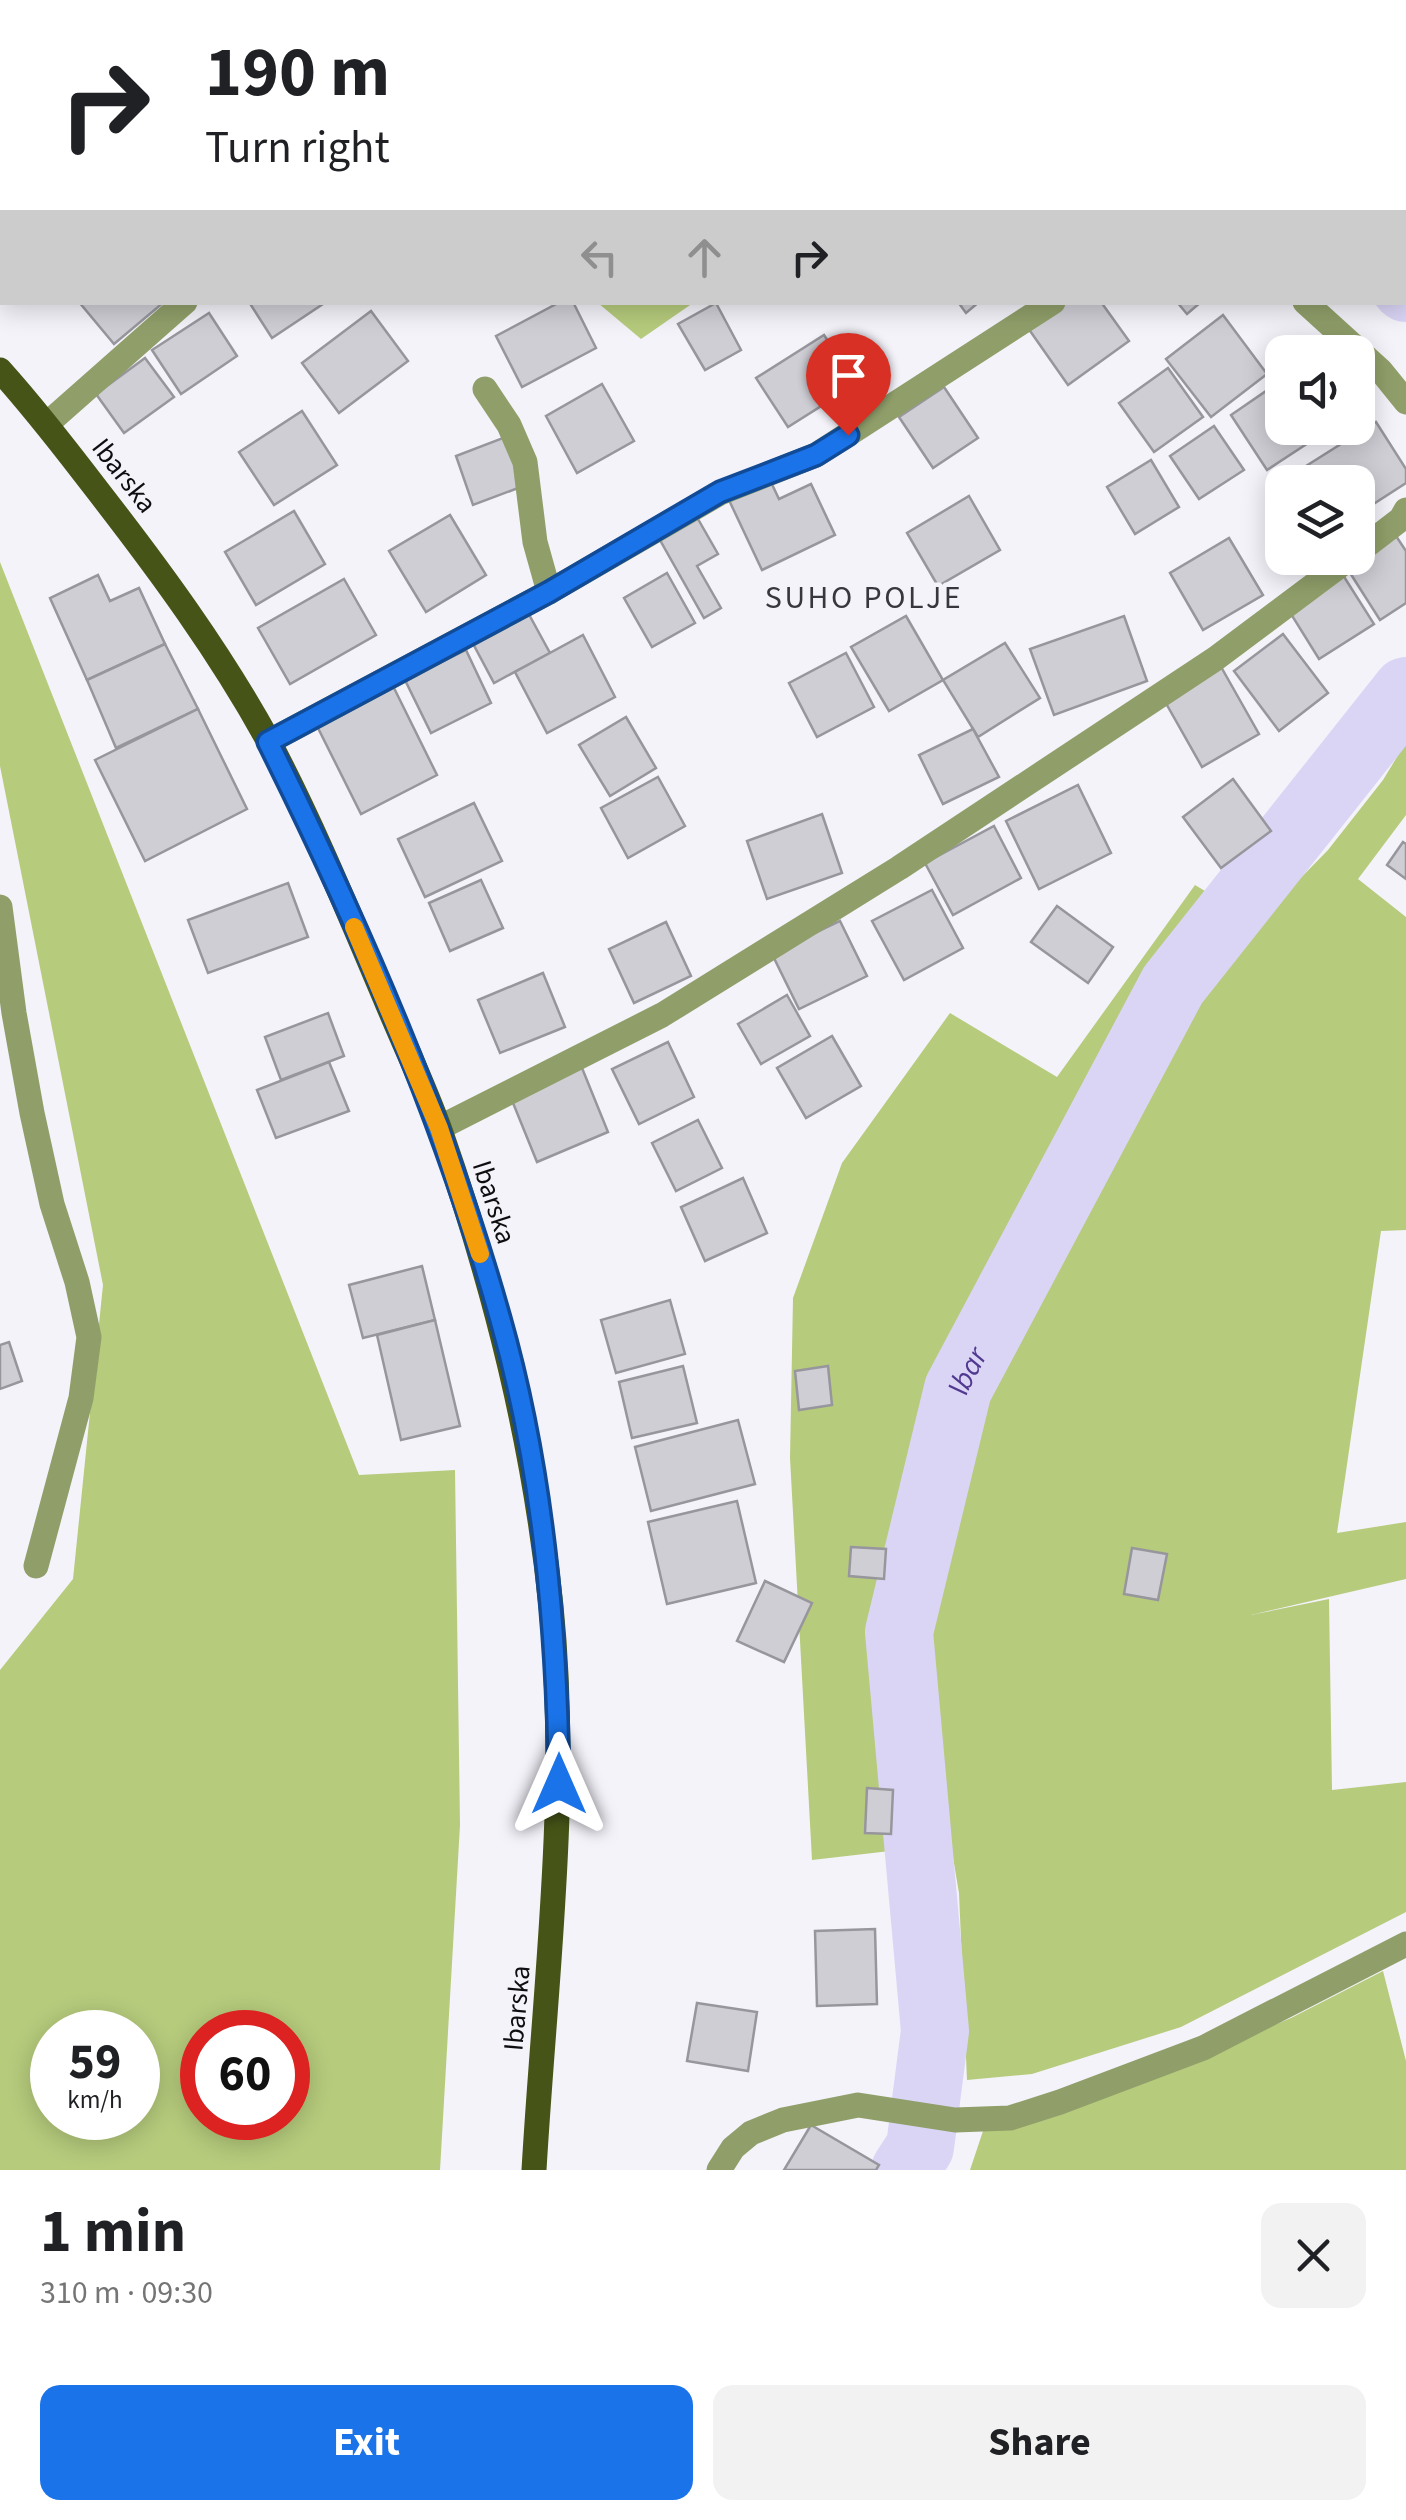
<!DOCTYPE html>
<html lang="en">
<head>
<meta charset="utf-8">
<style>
	:root { --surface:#fff; --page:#f2f2f2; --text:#202124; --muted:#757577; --accent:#1a73e8 }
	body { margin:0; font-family:"Source Sans 3",sans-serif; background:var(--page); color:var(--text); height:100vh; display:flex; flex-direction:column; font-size:38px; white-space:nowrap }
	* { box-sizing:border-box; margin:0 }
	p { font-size:32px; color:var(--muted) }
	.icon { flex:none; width:55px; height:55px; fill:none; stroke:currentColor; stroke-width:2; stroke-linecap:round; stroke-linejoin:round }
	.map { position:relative; height:2170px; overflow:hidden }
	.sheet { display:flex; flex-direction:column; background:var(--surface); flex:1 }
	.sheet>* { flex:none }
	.hud { position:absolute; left:0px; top:0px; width:1408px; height:305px; box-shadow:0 5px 25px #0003; background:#fff; color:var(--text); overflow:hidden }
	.fabs { position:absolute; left:1265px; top:335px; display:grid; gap:20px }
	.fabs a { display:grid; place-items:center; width:110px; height:110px; border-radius:20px; background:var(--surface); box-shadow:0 5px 25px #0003; font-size:50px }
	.speed { position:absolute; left:30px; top:2010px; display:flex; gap:20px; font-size:50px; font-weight:700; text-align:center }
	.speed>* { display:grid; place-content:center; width:130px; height:130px; border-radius:50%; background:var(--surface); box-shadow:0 5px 25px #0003; line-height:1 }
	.speed small { font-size:25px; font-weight:400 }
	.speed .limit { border:15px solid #d22; background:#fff; color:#111 }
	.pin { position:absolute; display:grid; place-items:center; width:85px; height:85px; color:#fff; margin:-102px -42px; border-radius:50% 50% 50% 0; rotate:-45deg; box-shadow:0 0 10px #0007 }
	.pin .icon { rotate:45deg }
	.me { position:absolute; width:110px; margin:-55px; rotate:0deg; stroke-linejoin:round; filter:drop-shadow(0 0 8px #0008) }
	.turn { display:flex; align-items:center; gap:35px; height:210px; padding:0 40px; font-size:45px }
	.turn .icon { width:130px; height:130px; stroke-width:2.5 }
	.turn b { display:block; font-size:70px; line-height:85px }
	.lanes { display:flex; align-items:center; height:95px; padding:0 40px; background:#0003; justify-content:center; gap:50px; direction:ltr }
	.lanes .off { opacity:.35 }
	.round { display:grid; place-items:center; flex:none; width:105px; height:105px; border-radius:20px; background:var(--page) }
	.summary { display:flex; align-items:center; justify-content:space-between; height:170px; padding:0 40px }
	h1 { font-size:60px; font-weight:700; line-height:75px }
	.action { display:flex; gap:20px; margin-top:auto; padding:20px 40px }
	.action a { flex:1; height:115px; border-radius:20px; background:var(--accent); color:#fff; font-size:40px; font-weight:700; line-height:115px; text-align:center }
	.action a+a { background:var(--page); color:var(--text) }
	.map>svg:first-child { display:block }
	.green { fill:#b6cb7c; fill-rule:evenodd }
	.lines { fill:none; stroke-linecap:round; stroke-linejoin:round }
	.river { stroke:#dad5f5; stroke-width:68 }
	.building { fill:#cfced5; stroke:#97969d; stroke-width:2.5 }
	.minor { stroke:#909f6a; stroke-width:25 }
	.major { stroke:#465417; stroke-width:25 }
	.route-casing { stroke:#114b97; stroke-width:25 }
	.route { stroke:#1a73e8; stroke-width:18 }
	.slow { stroke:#f59e0b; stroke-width:18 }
	.labels { text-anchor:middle; stroke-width:9; stroke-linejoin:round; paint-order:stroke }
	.street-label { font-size:28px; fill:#0e0e10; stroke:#f4f3fa }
	.water-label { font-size:30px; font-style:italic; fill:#513890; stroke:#f4f3fa }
	.quarter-label { font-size:32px; letter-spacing:2.5px; fill:#38373d; stroke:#f4f3fa }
</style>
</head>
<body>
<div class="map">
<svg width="1406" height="2170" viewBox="0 0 1406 2170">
	<rect width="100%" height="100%" fill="#f4f3fa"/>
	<g class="green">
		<polygon points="1150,0 1406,0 1406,229 1405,2"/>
		<polygon points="598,303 693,303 641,339"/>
		<path d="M0 562 359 1475 455 1470 460 1825 440 2170H0V1670L73 1579 103 1285 0 766ZM52 2032H138V2118H52ZM202 2032H288V2118H202Z"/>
		<polygon points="1406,742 1406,815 1358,879 1406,917 1406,1230 1381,1231 1337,1533 1406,1522 1406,1579 1251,1615 1329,1599 1332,1790 1406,1782 1406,1912 1181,2027 1032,2074 967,2080 959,1893 933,1739 930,1567 970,1397 1194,987 1328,850 1383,780"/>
		<polygon points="1195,885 1210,894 1083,1103 938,1363 880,1622 879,1770 890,1851 812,1860 790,1458 793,1298 842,1163 950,1013 1057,1077"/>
		<polygon points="1383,1971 1406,2061 1406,2170 970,2170 985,2125 1070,2111 1291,2018"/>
	</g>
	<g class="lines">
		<g class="river">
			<polyline points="1075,0 1083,2"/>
			<polyline points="1405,287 1406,288"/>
			<path id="s1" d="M905 2170 920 2147 935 2031 899 1632 958 1389 1173 985 1406 691"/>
		</g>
	</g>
	<g class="building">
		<polygon points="0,0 48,0 2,2 0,33"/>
		<polygon points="403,0 481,0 483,2 400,2"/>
		<polygon points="638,0 675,0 677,2 635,2"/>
		<polygon points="2,194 2,281 0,278"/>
		<polygon points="79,302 164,302 114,344"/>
		<polygon points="249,302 326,302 272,338"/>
		<polygon points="560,302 573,302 596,348 522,387 496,336"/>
		<polygon points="958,302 979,302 966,313"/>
		<polygon points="1063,302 1101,302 1129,341 1068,385 1028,328"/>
		<polygon points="1177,302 1201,302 1187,314"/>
		<polygon points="716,303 741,350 705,370 678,324"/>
		<polygon points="371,311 408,361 339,413 302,363"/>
		<polygon points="209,313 237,356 181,394 152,350"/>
		<polygon points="1223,315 1267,374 1211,417 1166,359"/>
		<polygon points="824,335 856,384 788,427 756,378"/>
		<polygon points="145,358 174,397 124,433 96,394"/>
		<polygon points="1168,368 1203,417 1154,452 1119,403"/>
		<polygon points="1282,380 1282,428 1331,428 1267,470 1231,415"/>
		<polygon points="602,384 634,441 577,473 546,416"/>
		<polygon points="944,387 978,438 933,468 899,417"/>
		<polygon points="302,411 337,465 274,505 239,452"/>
		<polygon points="1376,422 1406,469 1406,483 1358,514 1358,482 1282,482 1282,506 1271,488"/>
		<polygon points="1214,426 1244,470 1199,499 1170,456"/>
		<polygon points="508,436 526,485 473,505 456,456"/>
		<polygon points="1151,460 1179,507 1135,534 1107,487"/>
		<polygon points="769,478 779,499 811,484 835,535 762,570 728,498"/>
		<polygon points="969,496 1000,550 938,586 907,533"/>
		<polygon points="294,511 325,564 256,605 225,552"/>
		<polygon points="694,512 718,554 697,566 721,608 704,618 656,533"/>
		<polygon points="450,515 486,575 426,612 389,551"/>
		<polygon points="1394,533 1406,551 1406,603 1380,620 1345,565"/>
		<polygon points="1229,538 1263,595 1203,630 1170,573"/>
		<polygon points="1341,572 1374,624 1319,659 1286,606"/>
		<polygon points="667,573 695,623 652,647 624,598"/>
		<polygon points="98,575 110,601 139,588 165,644 87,680 50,598"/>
		<polygon points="344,579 376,635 290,684 258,628"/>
		<polygon points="526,609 550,653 494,683 470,638"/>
		<polygon points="906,616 943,680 889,711 851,647"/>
		<polygon points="1124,616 1147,681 1054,715 1030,649"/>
		<polygon points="1283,634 1328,693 1279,731 1234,671"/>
		<polygon points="583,635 615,697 547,733 515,672"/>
		<polygon points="1005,643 1040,698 978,737 943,680"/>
		<polygon points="165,644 198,709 116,748 87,680"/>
		<polygon points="466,650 491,703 431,733 405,680"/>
		<polygon points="846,653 874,707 817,737 789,683"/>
		<polygon points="1220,665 1259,734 1202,767 1163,698"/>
		<polygon points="393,686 437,775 361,814 316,724"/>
		<polygon points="198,709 247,809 145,861 95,760"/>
		<polygon points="626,717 656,768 610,796 579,745"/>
		<polygon points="973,729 999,777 943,804 919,755"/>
		<polygon points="658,777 685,826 628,858 601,808"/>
		<polygon points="1233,779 1271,831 1221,868 1183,817"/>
		<polygon points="1078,785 1111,853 1039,889 1006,821"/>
		<polygon points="474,803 502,861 425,897 398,839"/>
		<polygon points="822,814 842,873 767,899 747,841"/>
		<polygon points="994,826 1021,878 953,915 925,863"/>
		<polygon points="1403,842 1406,844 1406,879 1387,865"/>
		<polygon points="481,880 503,928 450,951 429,903"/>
		<polygon points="288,883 308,937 208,973 188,920"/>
		<polygon points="932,890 963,948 904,980 872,921"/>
		<polygon points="1057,906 1113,947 1088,983 1031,942"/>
		<polygon points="840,921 867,976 799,1009 772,954"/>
		<polygon points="666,922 691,976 634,1003 609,949"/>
		<polygon points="543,973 565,1027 500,1053 478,1000"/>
		<polygon points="787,995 810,1036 761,1064 738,1024"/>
		<polygon points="328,1013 344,1056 281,1080 265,1037"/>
		<polygon points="832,1036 861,1086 806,1118 777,1068"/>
		<polygon points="668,1042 694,1097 639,1124 612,1069"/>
		<polygon points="329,1062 349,1111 276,1138 257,1090"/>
		<polygon points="582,1068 608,1132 537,1162 511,1098"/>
		<polygon points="698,1120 722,1168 676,1191 652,1143"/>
		<polygon points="743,1178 767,1233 705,1261 681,1207"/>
		<polygon points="422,1266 435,1320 363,1338 349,1285"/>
		<polygon points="670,1300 685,1354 616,1373 601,1320"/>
		<polygon points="435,1320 460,1426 401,1440 377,1335"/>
		<polygon points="9,1342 22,1381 0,1389 0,1345"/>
		<polygon points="683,1366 697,1423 632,1438 619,1382"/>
		<polygon points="828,1366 832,1405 799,1410 795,1371"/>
		<polygon points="738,1420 755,1484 651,1511 635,1447"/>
		<polygon points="737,1501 756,1583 667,1604 648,1522"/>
		<polygon points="851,1547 886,1549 884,1579 849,1576"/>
		<polygon points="1132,1548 1167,1554 1158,1600 1124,1594"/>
		<polygon points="765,1581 812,1603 784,1662 737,1641"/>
		<polygon points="867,1788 893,1790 891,1834 865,1833"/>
		<polygon points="875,1929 877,2004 817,2006 815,1931"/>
		<polygon points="697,2003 757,2012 748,2071 687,2061"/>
		<polygon points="811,2125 879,2165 876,2170 784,2170"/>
	</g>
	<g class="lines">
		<g class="minor">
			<polyline points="523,2 526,0"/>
			<polyline points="1305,302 1381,371 1406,402"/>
			<polyline points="485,389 509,425 525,462 535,542 549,592"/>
			<polyline points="48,423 185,302"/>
			<polyline points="1358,552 1401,519 1406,510"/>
			<polyline points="268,742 549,592 720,493 816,455 1053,302"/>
			<polyline points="0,907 14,1013 32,1113 52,1204 77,1282 89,1337 81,1398 36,1566"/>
			<polyline points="439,1128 662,1015 899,868 1215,659 1350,558"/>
			<polyline points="719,2170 733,2148 751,2133 783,2120 858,2105 955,2120 1010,2118 1060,2102 1203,2048 1406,1944"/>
		</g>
		<path class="major" d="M0 370C35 409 66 449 98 491 160 571 219 651 268 740 312 823 348 911 385 998 403 1042 425 1087 441 1133 495 1288 534 1442 551 1606 570 1796 545 1981 534 2170"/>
	</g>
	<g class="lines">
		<g class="route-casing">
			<path id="route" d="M559 1784C557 1629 543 1469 500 1318 444 1119 360 927 268 742L549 592 720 492 816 455 848 435"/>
		</g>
		<use href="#route" class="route"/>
		<polyline class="slow" points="354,927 439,1128 480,1254"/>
	</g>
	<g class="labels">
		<g class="street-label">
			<text transform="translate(125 475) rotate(52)" y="10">Ibarska</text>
			<text transform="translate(495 1202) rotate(72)" y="10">Ibarska</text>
			<text transform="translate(516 2008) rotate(-85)" y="10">Ibarska</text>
		</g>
		<g class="water-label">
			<text dy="10" stroke="none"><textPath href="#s1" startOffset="815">Ibar</textPath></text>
		</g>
		<g class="quarter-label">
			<text x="864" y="608">SUHO POLJE</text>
		</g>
	</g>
</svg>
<div class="fabs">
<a><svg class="icon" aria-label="sound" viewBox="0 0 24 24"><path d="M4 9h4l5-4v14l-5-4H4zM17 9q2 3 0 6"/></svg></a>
<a><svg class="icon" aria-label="layers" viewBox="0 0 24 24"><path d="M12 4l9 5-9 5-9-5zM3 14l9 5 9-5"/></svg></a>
</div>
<div class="speed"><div>59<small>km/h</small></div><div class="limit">60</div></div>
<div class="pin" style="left:848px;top:435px;background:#d93025"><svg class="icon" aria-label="arrive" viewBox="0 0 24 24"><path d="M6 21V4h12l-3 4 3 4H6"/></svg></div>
<svg class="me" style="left:559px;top:1784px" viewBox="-20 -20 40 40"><path d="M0-17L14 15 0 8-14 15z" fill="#1a73e8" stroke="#fff" stroke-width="4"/></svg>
<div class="hud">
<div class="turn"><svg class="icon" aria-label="right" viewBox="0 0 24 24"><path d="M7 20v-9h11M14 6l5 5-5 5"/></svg><div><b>190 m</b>Turn right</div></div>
<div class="lanes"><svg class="icon off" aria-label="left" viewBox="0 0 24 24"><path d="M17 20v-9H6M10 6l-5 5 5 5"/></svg><svg class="icon off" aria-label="ahead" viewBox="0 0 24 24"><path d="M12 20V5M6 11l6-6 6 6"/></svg><svg class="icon" aria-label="right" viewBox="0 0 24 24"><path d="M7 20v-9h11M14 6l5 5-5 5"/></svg></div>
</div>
</div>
<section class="sheet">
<div class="summary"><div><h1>1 min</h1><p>310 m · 09:30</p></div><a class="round"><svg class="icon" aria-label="close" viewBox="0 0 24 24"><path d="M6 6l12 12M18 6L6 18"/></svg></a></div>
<div class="action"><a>Exit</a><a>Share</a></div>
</section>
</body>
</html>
